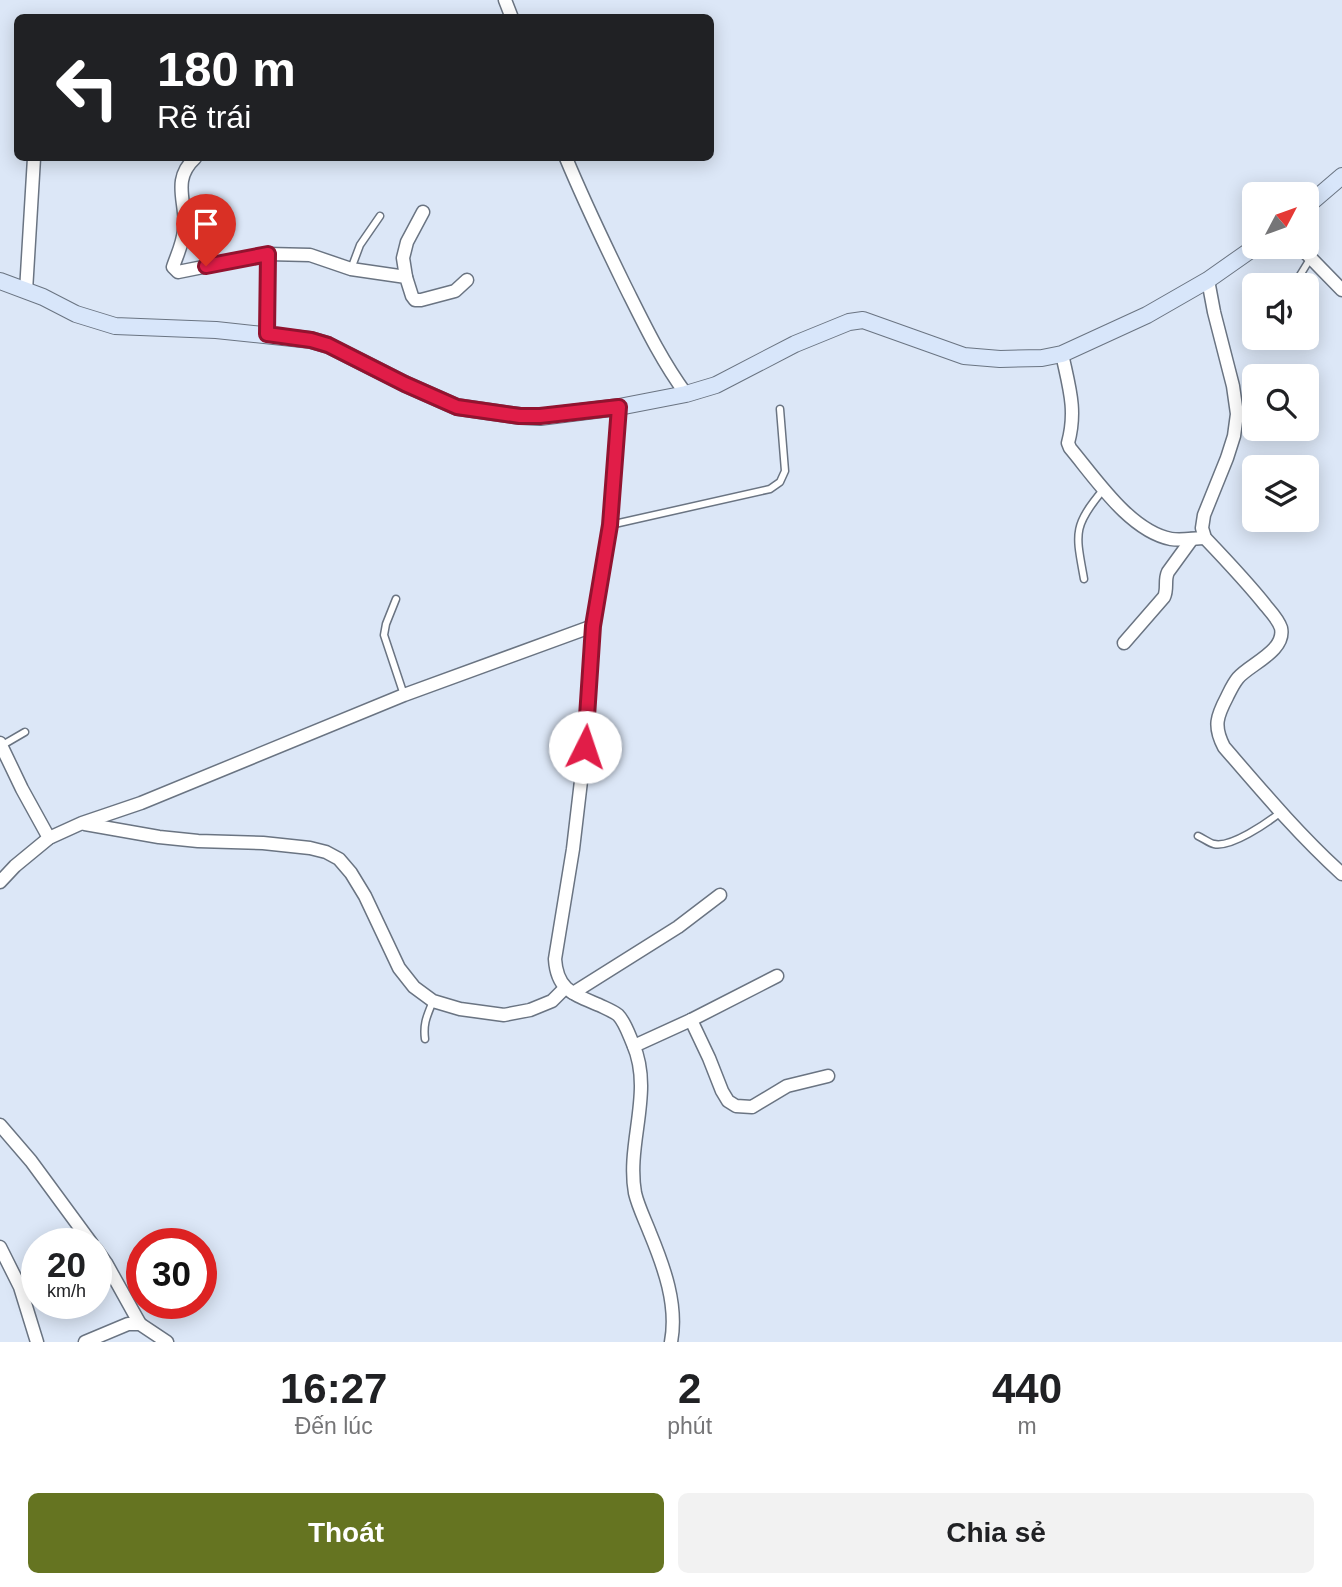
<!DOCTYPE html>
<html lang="vi">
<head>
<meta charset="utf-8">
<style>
	:root { --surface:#fff; --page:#f2f2f2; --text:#202124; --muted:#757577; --accent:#657421 }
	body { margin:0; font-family:Arial,sans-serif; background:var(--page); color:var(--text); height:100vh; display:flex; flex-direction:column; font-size:26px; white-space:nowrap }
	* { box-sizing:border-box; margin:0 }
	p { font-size:23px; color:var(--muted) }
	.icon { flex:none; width:38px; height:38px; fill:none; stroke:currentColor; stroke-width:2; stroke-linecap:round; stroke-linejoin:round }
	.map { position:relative; height:1342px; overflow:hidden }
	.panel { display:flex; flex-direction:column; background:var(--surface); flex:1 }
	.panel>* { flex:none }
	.banner { position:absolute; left:14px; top:14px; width:700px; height:147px; border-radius:10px; box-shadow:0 4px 18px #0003; background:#202124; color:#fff; overflow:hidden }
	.needle { width:46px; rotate:49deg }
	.controls { position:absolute; left:1242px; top:182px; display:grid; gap:14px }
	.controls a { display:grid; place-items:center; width:77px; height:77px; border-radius:10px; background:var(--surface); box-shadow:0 4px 18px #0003; font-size:35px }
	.speed { position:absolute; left:21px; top:1228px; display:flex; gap:14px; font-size:35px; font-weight:700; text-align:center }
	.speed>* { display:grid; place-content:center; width:91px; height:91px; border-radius:50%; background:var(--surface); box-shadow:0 4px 18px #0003; line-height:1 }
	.speed small { font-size:18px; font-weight:400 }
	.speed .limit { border:10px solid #d22; background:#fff; color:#111 }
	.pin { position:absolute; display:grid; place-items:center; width:60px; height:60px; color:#fff; margin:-72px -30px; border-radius:50% 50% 50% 0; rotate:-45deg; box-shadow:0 0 7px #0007 }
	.pin .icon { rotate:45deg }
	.me { position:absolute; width:77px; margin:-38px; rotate:4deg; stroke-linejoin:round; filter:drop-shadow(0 0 5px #0008) }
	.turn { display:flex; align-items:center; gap:24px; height:147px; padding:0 28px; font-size:32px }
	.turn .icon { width:91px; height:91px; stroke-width:2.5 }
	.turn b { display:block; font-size:49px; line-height:60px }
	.eta { display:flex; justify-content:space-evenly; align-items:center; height:119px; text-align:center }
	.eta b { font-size:42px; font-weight:700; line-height:49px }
	.button { display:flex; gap:14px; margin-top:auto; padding:14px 28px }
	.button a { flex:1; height:80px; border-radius:10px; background:var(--accent); color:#fff; font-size:28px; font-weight:700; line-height:80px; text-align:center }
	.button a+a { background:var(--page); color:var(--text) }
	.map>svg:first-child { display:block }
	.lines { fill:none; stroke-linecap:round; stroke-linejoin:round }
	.lane-casing { stroke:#6a7482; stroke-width:9 }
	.street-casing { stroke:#6a7482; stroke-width:15 }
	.secondary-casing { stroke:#6a7482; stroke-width:18 }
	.lane { stroke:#fff; stroke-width:6 }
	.street { stroke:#fff; stroke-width:12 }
	.secondary { stroke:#d8e6fa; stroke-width:16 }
	.route-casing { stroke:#92132f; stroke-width:18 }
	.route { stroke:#e11d48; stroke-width:12 }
</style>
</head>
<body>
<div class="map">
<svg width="1342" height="1342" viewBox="0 0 1342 1342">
	<rect width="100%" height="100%" fill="#dce7f7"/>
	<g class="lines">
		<g class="lane-casing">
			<g id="lane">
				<polyline points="351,269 360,245 380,216"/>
				<polyline points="1294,285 1310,259"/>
				<polyline points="610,525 770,489 780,482 785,471 780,409"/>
				<path d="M1084 579C1076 534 1072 527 1103 490"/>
				<polyline points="396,599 386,624 384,635 404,695"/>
				<polyline points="1,746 25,732"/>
				<path d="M1198 836C1203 838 1209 843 1214 844 1231 848 1267 823 1281 812"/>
				<path d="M425 1039C423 1023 427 1016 433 1001"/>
			</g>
		</g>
		<g class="street-casing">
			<g id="street">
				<polyline points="505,0 512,18"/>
				<path d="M195 158C170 181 188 204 184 230 183 243 177 255 173 267L178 272 268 254 267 334"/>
				<path d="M566 158C584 201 604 243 625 286 644 324 661 360 686 394"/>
				<polyline points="1300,247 1342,290"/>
				<polyline points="268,254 310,255 351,269 406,277 412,296 415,300 421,300 455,291 467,280"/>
				<polyline points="406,277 403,258 407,242 423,212"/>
				<path d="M1208 280 1214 312 1233 386 1237 414 1234 436 1227 458 1204 515 1202 528 1205 538C1226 560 1247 582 1266 606 1271 612 1278 619 1281 628 1286 651 1250 664 1238 678 1233 684 1230 691 1227 697 1217 716 1213 726 1224 747 1262 791 1299 835 1342 874"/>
				<polyline points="26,291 34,158"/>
				<path d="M1062 354C1069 387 1077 410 1068 443L1070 448C1096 479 1130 531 1171 539 1182 541 1194 538 1205 538"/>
				<path d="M619 407 610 525 593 626 585 747 573 849 555 959C557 990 573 994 599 1005 605 1008 613 1011 618 1015 625 1022 629 1035 633 1044 654 1092 626 1143 635 1193 638 1206 645 1220 650 1233 664 1267 678 1305 671 1342"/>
				<path d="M1124 643 1164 597C1168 589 1164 580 1168 572L1192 539"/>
				<polyline points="0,743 22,789 49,838"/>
				<polyline points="85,824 159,837 198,841 263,843 310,848 326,852 339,859 351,873 365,896 399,968 414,987 433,1001 460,1009 504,1015 530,1010 552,1001 565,988"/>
				<polyline points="0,882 15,866 49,838 82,823 141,803 404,695 593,626"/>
				<polyline points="573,993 678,927 720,895"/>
				<polyline points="691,1020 709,1058 722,1091 728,1101 736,1106 752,1107 787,1086 828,1076"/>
				<polyline points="634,1046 691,1020 777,976"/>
				<polyline points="0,1125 31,1161 92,1244"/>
				<polyline points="0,1247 20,1287 37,1342"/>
				<polyline points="96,1249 106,1263 140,1324"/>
				<polyline points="85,1342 128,1324 140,1324 167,1342"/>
			</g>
		</g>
		<g class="secondary-casing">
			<g id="secondary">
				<polyline points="1307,206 1342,176"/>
				<polyline points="0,281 43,297 76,314 115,326 216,330 311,340 328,345 405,384 457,407 520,416 540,417 619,407 686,394 716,385 795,344 849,322 863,320 964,356 1000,359 1042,358 1062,354 1147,315 1208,280 1255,247"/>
			</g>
		</g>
		<use href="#lane" class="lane"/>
		<use href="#street" class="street"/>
		<use href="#secondary" class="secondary"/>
	</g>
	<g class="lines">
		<g class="route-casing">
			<polyline id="route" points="206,266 268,254 267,334 311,340 328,345 405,384 457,407 520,416 540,416 619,407 610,525 593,626 585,747"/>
		</g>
		<use href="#route" class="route"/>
	</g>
</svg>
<div class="controls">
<a><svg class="needle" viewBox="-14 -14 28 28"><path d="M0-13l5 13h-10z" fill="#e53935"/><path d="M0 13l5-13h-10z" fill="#757577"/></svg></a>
<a><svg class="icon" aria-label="sound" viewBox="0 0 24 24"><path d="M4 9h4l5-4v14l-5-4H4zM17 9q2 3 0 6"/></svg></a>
<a><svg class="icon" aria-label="search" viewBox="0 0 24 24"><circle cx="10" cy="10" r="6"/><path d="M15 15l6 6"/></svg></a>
<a><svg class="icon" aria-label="layers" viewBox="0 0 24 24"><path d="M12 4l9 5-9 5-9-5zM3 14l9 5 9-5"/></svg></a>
</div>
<div class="speed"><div>20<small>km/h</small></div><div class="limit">30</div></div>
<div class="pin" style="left:206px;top:266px;background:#d93025"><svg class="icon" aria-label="arrive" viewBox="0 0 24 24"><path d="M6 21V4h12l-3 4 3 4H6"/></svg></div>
<svg class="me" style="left:585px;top:747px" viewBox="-20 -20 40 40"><circle r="19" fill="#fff"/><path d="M0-13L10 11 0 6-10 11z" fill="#e11d48"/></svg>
<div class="banner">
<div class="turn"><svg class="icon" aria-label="left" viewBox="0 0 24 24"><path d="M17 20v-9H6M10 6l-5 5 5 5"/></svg><div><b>180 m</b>Rẽ trái</div></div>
</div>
</div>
<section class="panel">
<div class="eta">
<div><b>16:27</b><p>Đến lúc</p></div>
<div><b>2</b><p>phút</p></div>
<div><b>440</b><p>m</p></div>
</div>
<div class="button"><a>Thoát</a><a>Chia sẻ</a></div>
</section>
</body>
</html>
